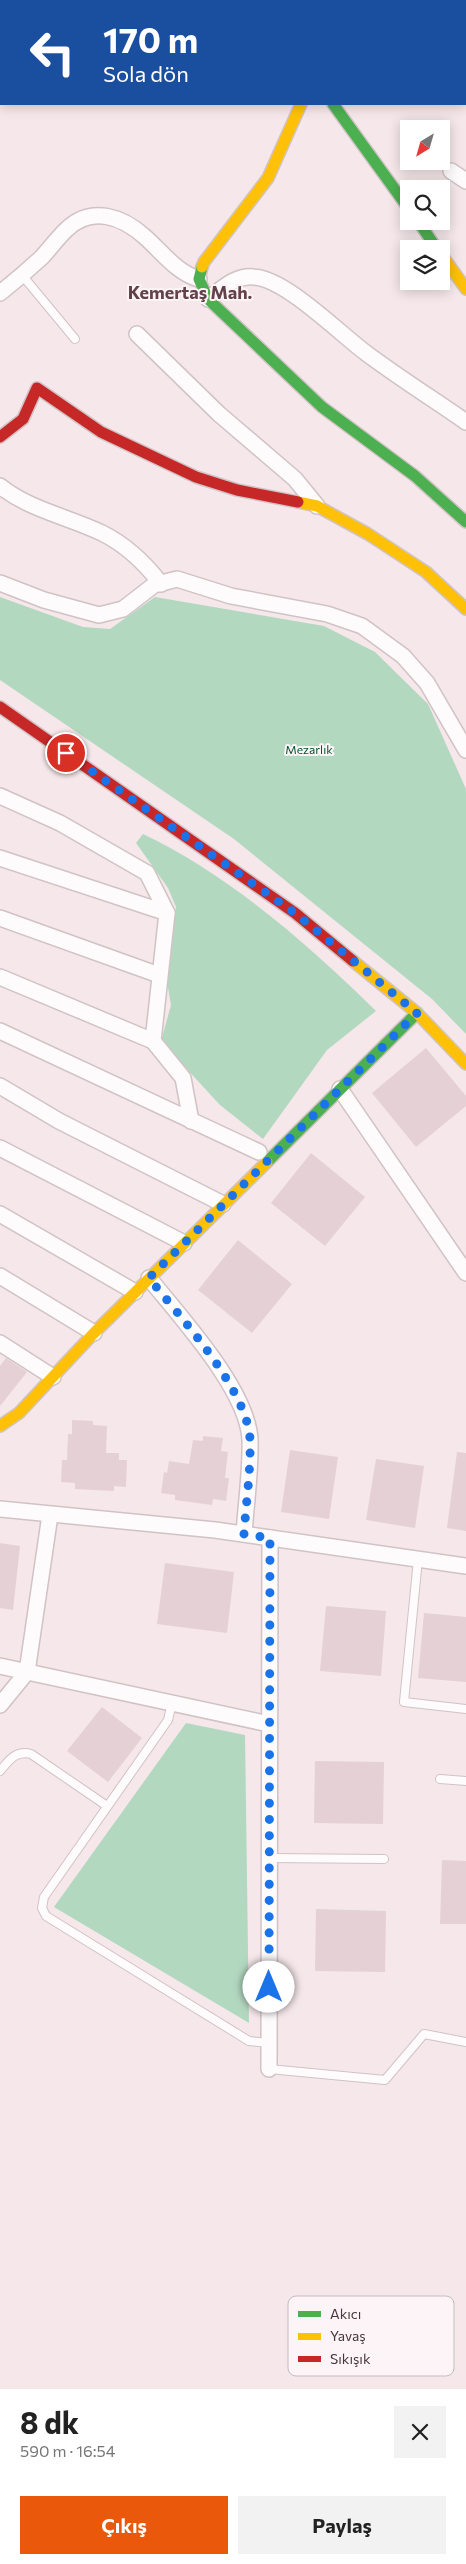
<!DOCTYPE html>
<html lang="tr">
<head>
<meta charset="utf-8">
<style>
	:root { --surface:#fff; --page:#f2f2f2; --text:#222; --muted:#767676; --accent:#ea580c }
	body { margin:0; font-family:Commissioner,sans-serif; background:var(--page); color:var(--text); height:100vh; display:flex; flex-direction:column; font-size:19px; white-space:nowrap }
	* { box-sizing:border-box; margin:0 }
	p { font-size:16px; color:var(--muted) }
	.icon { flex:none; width:28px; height:28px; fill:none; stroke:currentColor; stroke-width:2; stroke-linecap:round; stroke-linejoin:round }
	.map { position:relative; height:2389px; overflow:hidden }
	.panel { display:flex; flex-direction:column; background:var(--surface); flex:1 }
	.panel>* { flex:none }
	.hud { position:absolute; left:0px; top:0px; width:466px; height:105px; box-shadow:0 2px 12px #0003; background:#1a4fa0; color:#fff; overflow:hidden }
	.needle { width:32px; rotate:217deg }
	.fabs { position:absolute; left:400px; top:120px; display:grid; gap:10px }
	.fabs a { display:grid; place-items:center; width:50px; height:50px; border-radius:0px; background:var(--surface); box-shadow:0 2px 12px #0003; font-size:25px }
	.pin { position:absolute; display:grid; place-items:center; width:42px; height:42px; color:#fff; margin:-21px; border:2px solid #fff; border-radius:50%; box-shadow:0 1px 5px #0007 }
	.me { position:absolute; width:55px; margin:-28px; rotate:0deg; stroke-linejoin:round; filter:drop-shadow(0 0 4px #0008) }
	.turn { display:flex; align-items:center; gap:18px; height:105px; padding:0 20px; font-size:22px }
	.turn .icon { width:65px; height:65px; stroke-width:2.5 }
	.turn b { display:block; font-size:35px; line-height:42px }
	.round { display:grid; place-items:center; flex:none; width:52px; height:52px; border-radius:0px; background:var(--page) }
	.overview { display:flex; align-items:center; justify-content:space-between; height:85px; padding:0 20px }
	h1 { font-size:30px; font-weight:700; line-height:38px }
	.action { display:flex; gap:10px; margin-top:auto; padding:10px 20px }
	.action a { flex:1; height:58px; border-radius:0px; background:var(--accent); color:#fff; font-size:20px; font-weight:700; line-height:58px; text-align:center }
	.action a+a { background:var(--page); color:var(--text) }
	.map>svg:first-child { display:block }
	.green { fill:#b3d8c0 }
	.building { fill:#e5d0d6 }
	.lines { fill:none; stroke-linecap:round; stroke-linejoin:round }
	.lane-casing { stroke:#d1c3c5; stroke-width:10 }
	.street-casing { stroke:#d1c3c5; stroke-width:18 }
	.fast-casing { stroke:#d1c3c5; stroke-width:14 }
	.slow-casing { stroke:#d1c3c5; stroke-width:14 }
	.jam-casing { stroke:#d1c3c5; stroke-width:14 }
	.lane { stroke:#fefbfc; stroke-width:8 }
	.street { stroke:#fefbfc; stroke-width:15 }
	.fast { stroke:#4caf50; stroke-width:11 }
	.slow { stroke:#ffc107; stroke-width:11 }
	.jam { stroke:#c62828; stroke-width:11 }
	.route { stroke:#1a73e8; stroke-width:9; stroke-dasharray:0 16.2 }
	.labels { text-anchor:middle; stroke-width:4; stroke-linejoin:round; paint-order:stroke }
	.park-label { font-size:12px; fill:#005230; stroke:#fcf4f6 }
	.district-label { font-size:18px; font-weight:bold; fill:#62414a; stroke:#fcf4f6 }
	.key { fill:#fcf4f6; stroke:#c6bcbe; stroke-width:1 }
	.key-label { font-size:14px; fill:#48383c }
</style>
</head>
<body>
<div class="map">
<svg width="466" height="2389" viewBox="0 0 466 2389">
	<rect width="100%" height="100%" fill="#f5e7ea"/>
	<g class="green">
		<polygon points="0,597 83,627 110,629 155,597 324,626 375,652 428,704 466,789 466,1034 432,999 234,839 0,680"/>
		<path d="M143 834C229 875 308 944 376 1011L327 1050 263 1139 220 1105 161 1041 171 1005 166 976 176 907 168 888 136 843Z"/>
		<polygon points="186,1723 245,1735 249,2023 54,1907"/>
	</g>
	<g class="building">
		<polygon points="426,1048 466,1096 466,1106 416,1147 372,1093"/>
		<polygon points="311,1153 365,1197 325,1246 271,1203"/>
		<polygon points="238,1240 292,1284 252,1333 198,1290"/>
		<polygon points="6,1358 27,1372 0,1406 0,1366"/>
		<polygon points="72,1420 93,1421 93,1425 107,1426 106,1453 119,1453 119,1460 127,1460 126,1487 114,1486 114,1491 75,1489 75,1483 61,1482 62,1460 67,1460 68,1434 72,1434"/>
		<polygon points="203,1436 223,1438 221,1451 228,1452 225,1478 229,1478 226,1501 213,1499 212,1505 175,1500 175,1495 161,1493 164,1472 167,1473 169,1461 189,1464 193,1440 203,1441"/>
		<polygon points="290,1450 338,1457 329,1519 281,1512"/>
		<polygon points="457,1452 466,1453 466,1531 447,1528"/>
		<polygon points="376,1459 424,1466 415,1528 366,1520"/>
		<polygon points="0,1543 20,1546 13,1610 0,1608"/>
		<polygon points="165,1563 234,1572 227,1633 157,1624"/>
		<polygon points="326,1606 386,1611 381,1676 320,1671"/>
		<polygon points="424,1613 466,1617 466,1682 418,1678"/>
		<polygon points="102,1707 142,1738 108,1782 67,1751"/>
		<polygon points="315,1761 384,1762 383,1824 314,1823"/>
		<polygon points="442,1860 466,1861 466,1924 440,1924"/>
		<polygon points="316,1909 386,1911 385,1972 315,1971"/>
	</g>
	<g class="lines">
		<g class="lane-casing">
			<g id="lane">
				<polyline points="22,275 75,339"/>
				<polyline points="418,1559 404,1702 466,1709"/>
				<polyline points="172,1703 168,1720 44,1897 42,1908 46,1916 249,2041 269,2043"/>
				<path d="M0 1771C9 1760 16 1750 31 1754L107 1806"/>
				<polyline points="440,1779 466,1781"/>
				<polyline points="269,1858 384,1859"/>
				<polyline points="269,2069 385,2080 424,2034 466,2042"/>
			</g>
		</g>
		<g class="street-casing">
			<g id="street">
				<polyline points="392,0 393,1"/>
				<polyline points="25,1 25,0"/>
				<polyline points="0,50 1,47"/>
				<polyline points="465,72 466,73"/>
				<polyline points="451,171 466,181"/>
				<path d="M0 293C14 282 28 270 41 258 50 249 57 238 67 229 92 205 123 217 145 237 162 252 177 273 199 279"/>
				<path d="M208 299C222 289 235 275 254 277 286 279 339 333 366 353 398 377 433 399 466 422"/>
				<polyline points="137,334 219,414 295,479 317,506"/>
				<path d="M0 486C30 510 69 517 102 533 126 545 145 563 161 584"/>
				<polyline points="0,583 44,600 99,615 123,609 154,585 177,579 231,596 327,614 362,626 403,656 427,683 466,750"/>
				<polyline points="0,796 60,823 147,873 167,913 153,1041 183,1078 191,1121"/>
				<polyline points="0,858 167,913"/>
				<polyline points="0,918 159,975"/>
				<polyline points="0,977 153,1041"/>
				<polyline points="0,1031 259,1152"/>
				<polyline points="0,1086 59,1121 223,1204"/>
				<polyline points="340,1089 466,1273"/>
				<polyline points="0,1148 184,1243"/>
				<polyline points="0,1214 135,1292"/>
				<polyline points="0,1276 94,1333"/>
				<path d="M149 1278C180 1317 247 1389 250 1439 251 1470 246 1503 244 1534"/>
				<polyline points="0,1343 53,1377"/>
				<polyline points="0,1509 215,1530 466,1566"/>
				<polyline points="0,1666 269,1724"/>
				<polyline points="0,1705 27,1672 50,1515"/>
				<polyline points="269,2069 270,1538"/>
			</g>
		</g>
		<g class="fast-casing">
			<g id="fast">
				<polyline points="333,104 409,209"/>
				<polyline points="418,221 437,249"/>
				<polyline points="202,267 199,279 208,299 322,407 415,476 466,522"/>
				<polyline points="267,1162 417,1013"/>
			</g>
		</g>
		<g class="slow-casing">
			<g id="slow">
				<polyline points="441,254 466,289"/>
				<polyline points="202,267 204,262 268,178 301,104"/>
				<polyline points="298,502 317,506 368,534 426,572 466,609"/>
				<polyline points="353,961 417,1013 466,1064"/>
				<polyline points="0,1426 19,1413 94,1333 267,1162"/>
			</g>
		</g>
		<g class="jam-casing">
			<g id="jam">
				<polyline points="252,0 253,1"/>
				<polyline points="0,437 23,419 37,388 101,432 196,477 237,490 298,502"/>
				<polyline points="0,707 295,913 353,961"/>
			</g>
		</g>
		<use href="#lane" class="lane"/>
		<use href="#street" class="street"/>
		<use href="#fast" class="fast"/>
		<use href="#slow" class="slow"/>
		<use href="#jam" class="jam"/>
	</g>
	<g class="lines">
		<path class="route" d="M66 753 295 913 417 1013 149 1278C180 1317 247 1389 250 1439 251 1470 246 1503 244 1534L270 1538 269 1987"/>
	</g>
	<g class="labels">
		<g class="park-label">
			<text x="309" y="754">Mezarlık</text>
		</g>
		<g class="district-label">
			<text x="190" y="299">Kemertaş Mah.</text>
		</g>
	</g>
	<rect x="288" y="2296" width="166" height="80" rx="8" class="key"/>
	<rect x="298" y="2311" width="23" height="6" fill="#4caf50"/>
	<rect x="298" y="2333" width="23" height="7" fill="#ffc107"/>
	<rect x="298" y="2356" width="23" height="6" fill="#c62828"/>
	<g class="key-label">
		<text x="330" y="2319">Akıcı</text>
		<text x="330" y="2341">Yavaş</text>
		<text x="330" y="2364">Sıkışık</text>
	</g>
</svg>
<div class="fabs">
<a><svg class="needle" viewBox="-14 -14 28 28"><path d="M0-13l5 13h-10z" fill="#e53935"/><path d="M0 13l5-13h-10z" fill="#767676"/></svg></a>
<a><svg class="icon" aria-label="search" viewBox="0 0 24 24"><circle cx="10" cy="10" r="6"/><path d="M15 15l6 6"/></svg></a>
<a><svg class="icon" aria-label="layers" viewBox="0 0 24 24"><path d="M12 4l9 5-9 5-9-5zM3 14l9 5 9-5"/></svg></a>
</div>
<div class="pin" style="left:66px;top:753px;background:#d93025"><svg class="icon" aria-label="arrive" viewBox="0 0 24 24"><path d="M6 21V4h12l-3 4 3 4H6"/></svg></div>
<svg class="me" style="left:269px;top:1987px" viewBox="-20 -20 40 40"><circle r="19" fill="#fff"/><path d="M0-13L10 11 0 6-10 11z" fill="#1a73e8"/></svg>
<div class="hud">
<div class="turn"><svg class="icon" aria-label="left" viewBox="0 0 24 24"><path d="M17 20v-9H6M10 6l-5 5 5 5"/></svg><div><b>170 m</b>Sola dön</div></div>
</div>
</div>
<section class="panel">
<div class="overview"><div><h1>8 dk</h1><p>590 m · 16:54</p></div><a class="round"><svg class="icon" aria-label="close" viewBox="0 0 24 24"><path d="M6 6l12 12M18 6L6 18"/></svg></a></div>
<div class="action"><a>Çıkış</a><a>Paylaş</a></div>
</section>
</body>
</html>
